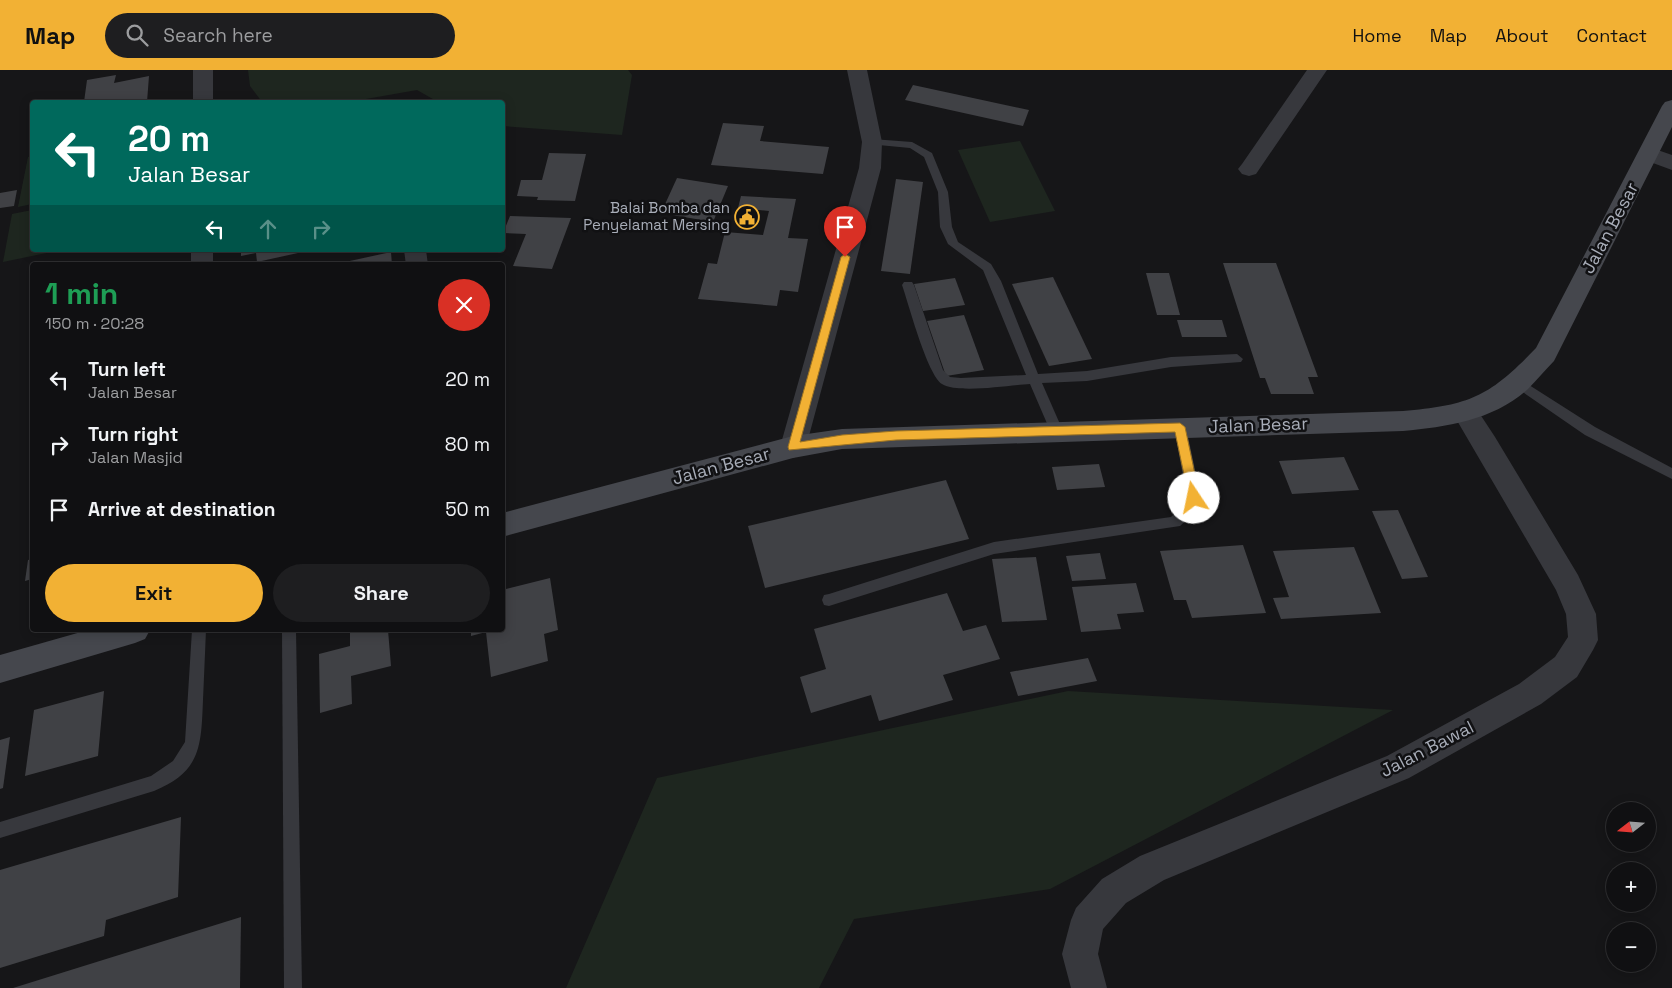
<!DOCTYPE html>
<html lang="en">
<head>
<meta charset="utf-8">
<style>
	:root { --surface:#101012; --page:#1e1e20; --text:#f1f3f6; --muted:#9c9d9f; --line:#303032; --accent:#f2b134 }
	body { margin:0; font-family:"Space Grotesk",sans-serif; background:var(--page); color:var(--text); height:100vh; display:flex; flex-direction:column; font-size:19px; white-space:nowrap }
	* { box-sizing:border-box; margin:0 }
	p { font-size:16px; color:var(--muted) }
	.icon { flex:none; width:28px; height:28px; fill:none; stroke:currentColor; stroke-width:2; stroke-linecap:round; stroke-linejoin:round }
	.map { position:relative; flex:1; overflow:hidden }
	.panel { position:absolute; left:30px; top:192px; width:475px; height:370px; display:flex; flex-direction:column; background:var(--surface); border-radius:5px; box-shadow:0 2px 12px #0003,0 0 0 1px var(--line) }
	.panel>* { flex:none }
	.top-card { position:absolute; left:30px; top:30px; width:475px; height:152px; border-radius:5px; box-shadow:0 2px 12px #0003,0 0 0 1px var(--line); background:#00695c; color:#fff; overflow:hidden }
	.needle { width:32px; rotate:253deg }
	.controls { position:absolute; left:1606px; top:732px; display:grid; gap:10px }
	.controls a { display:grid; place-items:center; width:50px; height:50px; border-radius:50%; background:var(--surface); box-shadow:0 2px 12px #0003,0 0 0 1px var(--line); font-size:25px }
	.pin { position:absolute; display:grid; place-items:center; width:42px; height:42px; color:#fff; margin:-51px -21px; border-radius:50% 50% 50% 0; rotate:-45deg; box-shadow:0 0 5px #0007 }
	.pin .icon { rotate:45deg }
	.me { position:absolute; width:55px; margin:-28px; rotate:349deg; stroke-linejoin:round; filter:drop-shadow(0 0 4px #0008) }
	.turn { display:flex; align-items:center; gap:18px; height:105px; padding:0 15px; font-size:22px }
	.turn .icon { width:65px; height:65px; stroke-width:2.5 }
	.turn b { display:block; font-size:35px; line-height:42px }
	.lanes { display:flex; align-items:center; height:48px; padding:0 15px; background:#0003; justify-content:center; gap:25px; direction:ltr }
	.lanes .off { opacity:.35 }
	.round { display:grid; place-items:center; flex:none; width:52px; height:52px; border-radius:26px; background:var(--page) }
	.overview { display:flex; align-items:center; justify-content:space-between; height:85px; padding:0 15px }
	h1 { font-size:30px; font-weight:600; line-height:38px; color:#1e9e55 }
	.action { display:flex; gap:10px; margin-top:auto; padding:10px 15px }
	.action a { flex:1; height:58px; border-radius:30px; background:var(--accent); color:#111; font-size:20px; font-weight:600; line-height:58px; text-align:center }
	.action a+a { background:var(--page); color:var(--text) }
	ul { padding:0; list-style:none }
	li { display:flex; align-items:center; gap:15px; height:65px; padding:0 15px }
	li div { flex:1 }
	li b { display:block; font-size:19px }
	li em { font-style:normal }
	header { display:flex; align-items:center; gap:30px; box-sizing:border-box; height:70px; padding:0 25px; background:var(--accent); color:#111 }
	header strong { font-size:24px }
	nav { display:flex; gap:28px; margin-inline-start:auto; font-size:18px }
	.search { width:350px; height:45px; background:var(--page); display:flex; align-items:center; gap:12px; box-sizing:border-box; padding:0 18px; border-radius:28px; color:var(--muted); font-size:19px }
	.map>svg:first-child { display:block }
	.green { fill:#1e261f }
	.building { fill:#404145 }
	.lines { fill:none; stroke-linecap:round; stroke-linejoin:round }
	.lane { fill:#37383d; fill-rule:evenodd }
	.street { fill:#37383d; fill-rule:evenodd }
	.secondary { fill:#45474d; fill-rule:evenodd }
	.route { fill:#f2b134; stroke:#9d7322 }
	.labels { text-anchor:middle; stroke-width:5; stroke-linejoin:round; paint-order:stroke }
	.far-poi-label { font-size:15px; fill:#a8adb8; stroke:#111113; text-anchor:end }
	.street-label { font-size:18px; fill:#a8adb8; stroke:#111113 }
</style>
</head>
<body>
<header>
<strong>Map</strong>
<div class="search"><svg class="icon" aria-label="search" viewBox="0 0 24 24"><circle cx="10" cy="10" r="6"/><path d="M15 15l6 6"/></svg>Search here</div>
<nav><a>Home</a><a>Map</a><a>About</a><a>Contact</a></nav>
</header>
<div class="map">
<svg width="1672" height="918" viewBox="0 0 1672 918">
	<rect width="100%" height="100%" fill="#161618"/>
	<g class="green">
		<polygon points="248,0 628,0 632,5 622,65 503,56 502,32 438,32 417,20 349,32 262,32 250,16"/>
		<polygon points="1020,71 1055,141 990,152 958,80"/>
		<polygon points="32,86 32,134 18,137 28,87"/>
		<polygon points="32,140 32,180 61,180 3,192 12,144"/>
		<polygon points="1068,621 1393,640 1050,819 854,849 819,918 566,918 657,708"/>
	</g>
	<g class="building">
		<polygon points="116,5 114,13 149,6 147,32 84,32 87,10"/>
		<polygon points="913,15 1029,40 1023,56 905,30"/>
		<polygon points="723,53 764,56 760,71 829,77 823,104 711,95"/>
		<polygon points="549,83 586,84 575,131 537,130 538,127 517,126 521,110 542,110"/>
		<polygon points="677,108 728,116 713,152 661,143"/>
		<polygon points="896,109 923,112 910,204 881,201"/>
		<polygon points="17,120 14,136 0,138 0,123"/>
		<polygon points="741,126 796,129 788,168 808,169 798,222 780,220 777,236 698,229 708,193 717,194 725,162 763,165 769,141 738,138"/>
		<polygon points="510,146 571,148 552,199 513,196 526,164 503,163"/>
		<polygon points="241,180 307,180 307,181 257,192 256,183 241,186"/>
		<polygon points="391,182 392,195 336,195 336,194"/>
		<polygon points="1223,193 1276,193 1318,307 1308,307 1314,324 1271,324 1265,308 1260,308"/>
		<polygon points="1146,203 1169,203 1180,245 1157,245"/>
		<polygon points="1053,207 1092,289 1049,296 1012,214"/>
		<polygon points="955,208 965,235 923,241 914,214"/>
		<polygon points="964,245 984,300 946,306 927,251"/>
		<polygon points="1177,250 1222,250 1227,267 1182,267"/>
		<polygon points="1344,387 1359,420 1292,424 1279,391"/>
		<polygon points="1099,394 1105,417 1057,420 1052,397"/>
		<polygon points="946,410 969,469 765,518 748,456"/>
		<polygon points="1398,440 1428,507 1402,509 1372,441"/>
		<polygon points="1243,475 1266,543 1192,548 1186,530 1174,530 1160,481"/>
		<polygon points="1354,477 1381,543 1281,549 1273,528 1289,527 1273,481"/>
		<polygon points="1100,483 1106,509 1072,511 1066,486"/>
		<polygon points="1036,487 1047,550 1002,552 992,489"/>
		<polygon points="32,489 32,509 25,511 28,490"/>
		<polygon points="550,508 558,560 544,564 548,591 491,607 486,562 471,566 471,560 502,560 502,520"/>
		<polygon points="1136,513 1144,542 1117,544 1121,559 1081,562 1072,517"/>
		<polygon points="947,523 963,561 986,555 1000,589 943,605 953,630 879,651 871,625 811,643 800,607 826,599 814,559"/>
		<polygon points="350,560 388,560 391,596 351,606 352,634 320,643 319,584 350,576"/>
		<polygon points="1088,588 1097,611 1018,626 1010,602"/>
		<polygon points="104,621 98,686 25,706 34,640"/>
		<polygon points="10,667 3,718 0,719 0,670"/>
		<polygon points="181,747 178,827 106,850 104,866 0,898 0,800"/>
		<polygon points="241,847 240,918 13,918"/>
	</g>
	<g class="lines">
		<g class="lane">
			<path d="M872 69 912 72 932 83 948 122 952 157 958 172 991 194 1001 211 1038 304 1087 301 1171 287 1237 284 1243 289 1241 292 1171 297 1087 311 1042 313 1063 361 1057 366 1052 365 1030 314C1010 315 958 324 942 314 927 304 909 235 902 215L904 212H912L914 215 943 300 950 307 961 308 1026 305 983 200 948 174 940 157 938 122 924 87 910 78 868 74V70Z"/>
			<polygon points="1518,308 1595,357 1672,398 1672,409 1585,365 1514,316 1512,313"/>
			<polygon points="1180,352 1186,357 1201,428 1193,444 1180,456 994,484 829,536 824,535 822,530 824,525 829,524 994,472 1171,447 1183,436 1187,428 1174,357"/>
			<path d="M192 560H206C205 583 204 607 203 630 201 675 202 701 154 721L0 768V752L151 706 173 691 185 672Z"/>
			<polygon points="282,560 296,560 302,918 284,918"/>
		</g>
		<g class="street">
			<rect x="193" y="0" width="20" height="32"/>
			<polygon points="847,0 867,0 882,72 881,98 806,377 802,384 793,388 784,384 780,377 859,98 862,72"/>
			<polygon points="1307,0 1327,0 1256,104 1249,106 1242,104 1238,99 1242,94"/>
			<polygon points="1649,77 1672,85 1672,100 1642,89 1639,84 1642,79"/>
			<rect x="191" y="180" width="22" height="15"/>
			<polygon points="404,180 426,180 428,195 406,195"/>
			<polygon points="1465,332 1474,335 1495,367 1578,505 1596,544 1598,570 1593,580 1577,607 1541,634 1409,708 1164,810 1126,833 1103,859 1098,884 1107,918 1071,918 1062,884 1071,850 1076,838 1102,809 1140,786 1387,686 1519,614 1555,587 1568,567 1566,544 1556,520 1452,342 1456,335"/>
		</g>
		<g class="secondary">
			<path d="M1672 30V57L1554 291C1545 300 1537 310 1528 319 1494 350 1447 357 1403 361L842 379 793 388 502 467V443L793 366 842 359 1403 341C1470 335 1489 327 1536 278L1662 36 1665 32Z"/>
			<polygon points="88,560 150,560 145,569 135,573 0,613 0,585"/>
		</g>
	</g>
	<polygon class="route" points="845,184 850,187 800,372 842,365 896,361 1180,353 1185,357 1200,428 1198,431 1194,432 1189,428 1175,362 896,370 789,380 788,377 841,187"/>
	<defs>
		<g id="civic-ring" transform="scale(1.25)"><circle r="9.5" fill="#111113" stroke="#f2b134" stroke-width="1.5"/><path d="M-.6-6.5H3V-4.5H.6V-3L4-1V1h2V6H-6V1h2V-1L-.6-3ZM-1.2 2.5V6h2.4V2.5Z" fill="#f2b134"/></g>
	</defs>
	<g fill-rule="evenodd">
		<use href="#civic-ring" x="747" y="147"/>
	</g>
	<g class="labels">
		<g class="far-poi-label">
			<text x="730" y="143">Balai Bomba dan<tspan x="730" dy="17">Penyelamat Mersing</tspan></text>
		</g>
		<g class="street-label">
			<text transform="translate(1610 158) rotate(-62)" y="6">Jalan Besar</text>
			<text transform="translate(1258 355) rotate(-2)" y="6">Jalan Besar</text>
			<text transform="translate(721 396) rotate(-15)" y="6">Jalan Besar</text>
			<text transform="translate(1427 679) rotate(-27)" y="6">Jalan Bawal</text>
		</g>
	</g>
</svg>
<div class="controls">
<a><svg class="needle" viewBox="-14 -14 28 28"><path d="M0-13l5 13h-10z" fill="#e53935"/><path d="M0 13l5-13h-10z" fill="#9c9d9f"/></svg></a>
<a>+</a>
<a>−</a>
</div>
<div class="pin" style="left:845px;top:187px;background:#d93025"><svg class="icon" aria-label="arrive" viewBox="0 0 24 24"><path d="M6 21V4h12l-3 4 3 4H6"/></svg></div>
<svg class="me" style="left:1194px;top:428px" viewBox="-20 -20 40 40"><circle r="19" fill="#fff"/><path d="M0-13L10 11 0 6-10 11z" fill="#f2b134"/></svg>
<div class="top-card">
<div class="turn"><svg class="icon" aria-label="left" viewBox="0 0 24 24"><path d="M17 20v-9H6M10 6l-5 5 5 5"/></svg><div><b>20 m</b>Jalan Besar</div></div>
<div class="lanes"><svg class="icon" aria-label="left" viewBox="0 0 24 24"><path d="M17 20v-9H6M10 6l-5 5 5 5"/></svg><svg class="icon off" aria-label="ahead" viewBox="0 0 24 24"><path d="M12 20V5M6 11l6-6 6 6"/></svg><svg class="icon off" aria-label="right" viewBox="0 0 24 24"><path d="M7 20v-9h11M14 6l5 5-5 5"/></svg></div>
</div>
<section class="panel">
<div class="overview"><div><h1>1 min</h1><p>150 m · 20:28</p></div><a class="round" style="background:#d93025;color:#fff"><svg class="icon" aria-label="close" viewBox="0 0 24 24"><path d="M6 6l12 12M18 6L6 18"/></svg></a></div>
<ul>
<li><svg class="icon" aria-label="left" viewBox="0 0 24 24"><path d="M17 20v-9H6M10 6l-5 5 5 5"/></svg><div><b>Turn left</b><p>Jalan Besar</p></div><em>20 m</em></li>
<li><svg class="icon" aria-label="right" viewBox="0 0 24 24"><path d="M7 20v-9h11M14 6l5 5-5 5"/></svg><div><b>Turn right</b><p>Jalan Masjid</p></div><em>80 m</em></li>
<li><svg class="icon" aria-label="arrive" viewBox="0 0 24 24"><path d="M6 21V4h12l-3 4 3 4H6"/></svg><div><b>Arrive at destination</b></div><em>50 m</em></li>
</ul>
<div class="action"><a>Exit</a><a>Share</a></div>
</section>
</div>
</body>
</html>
